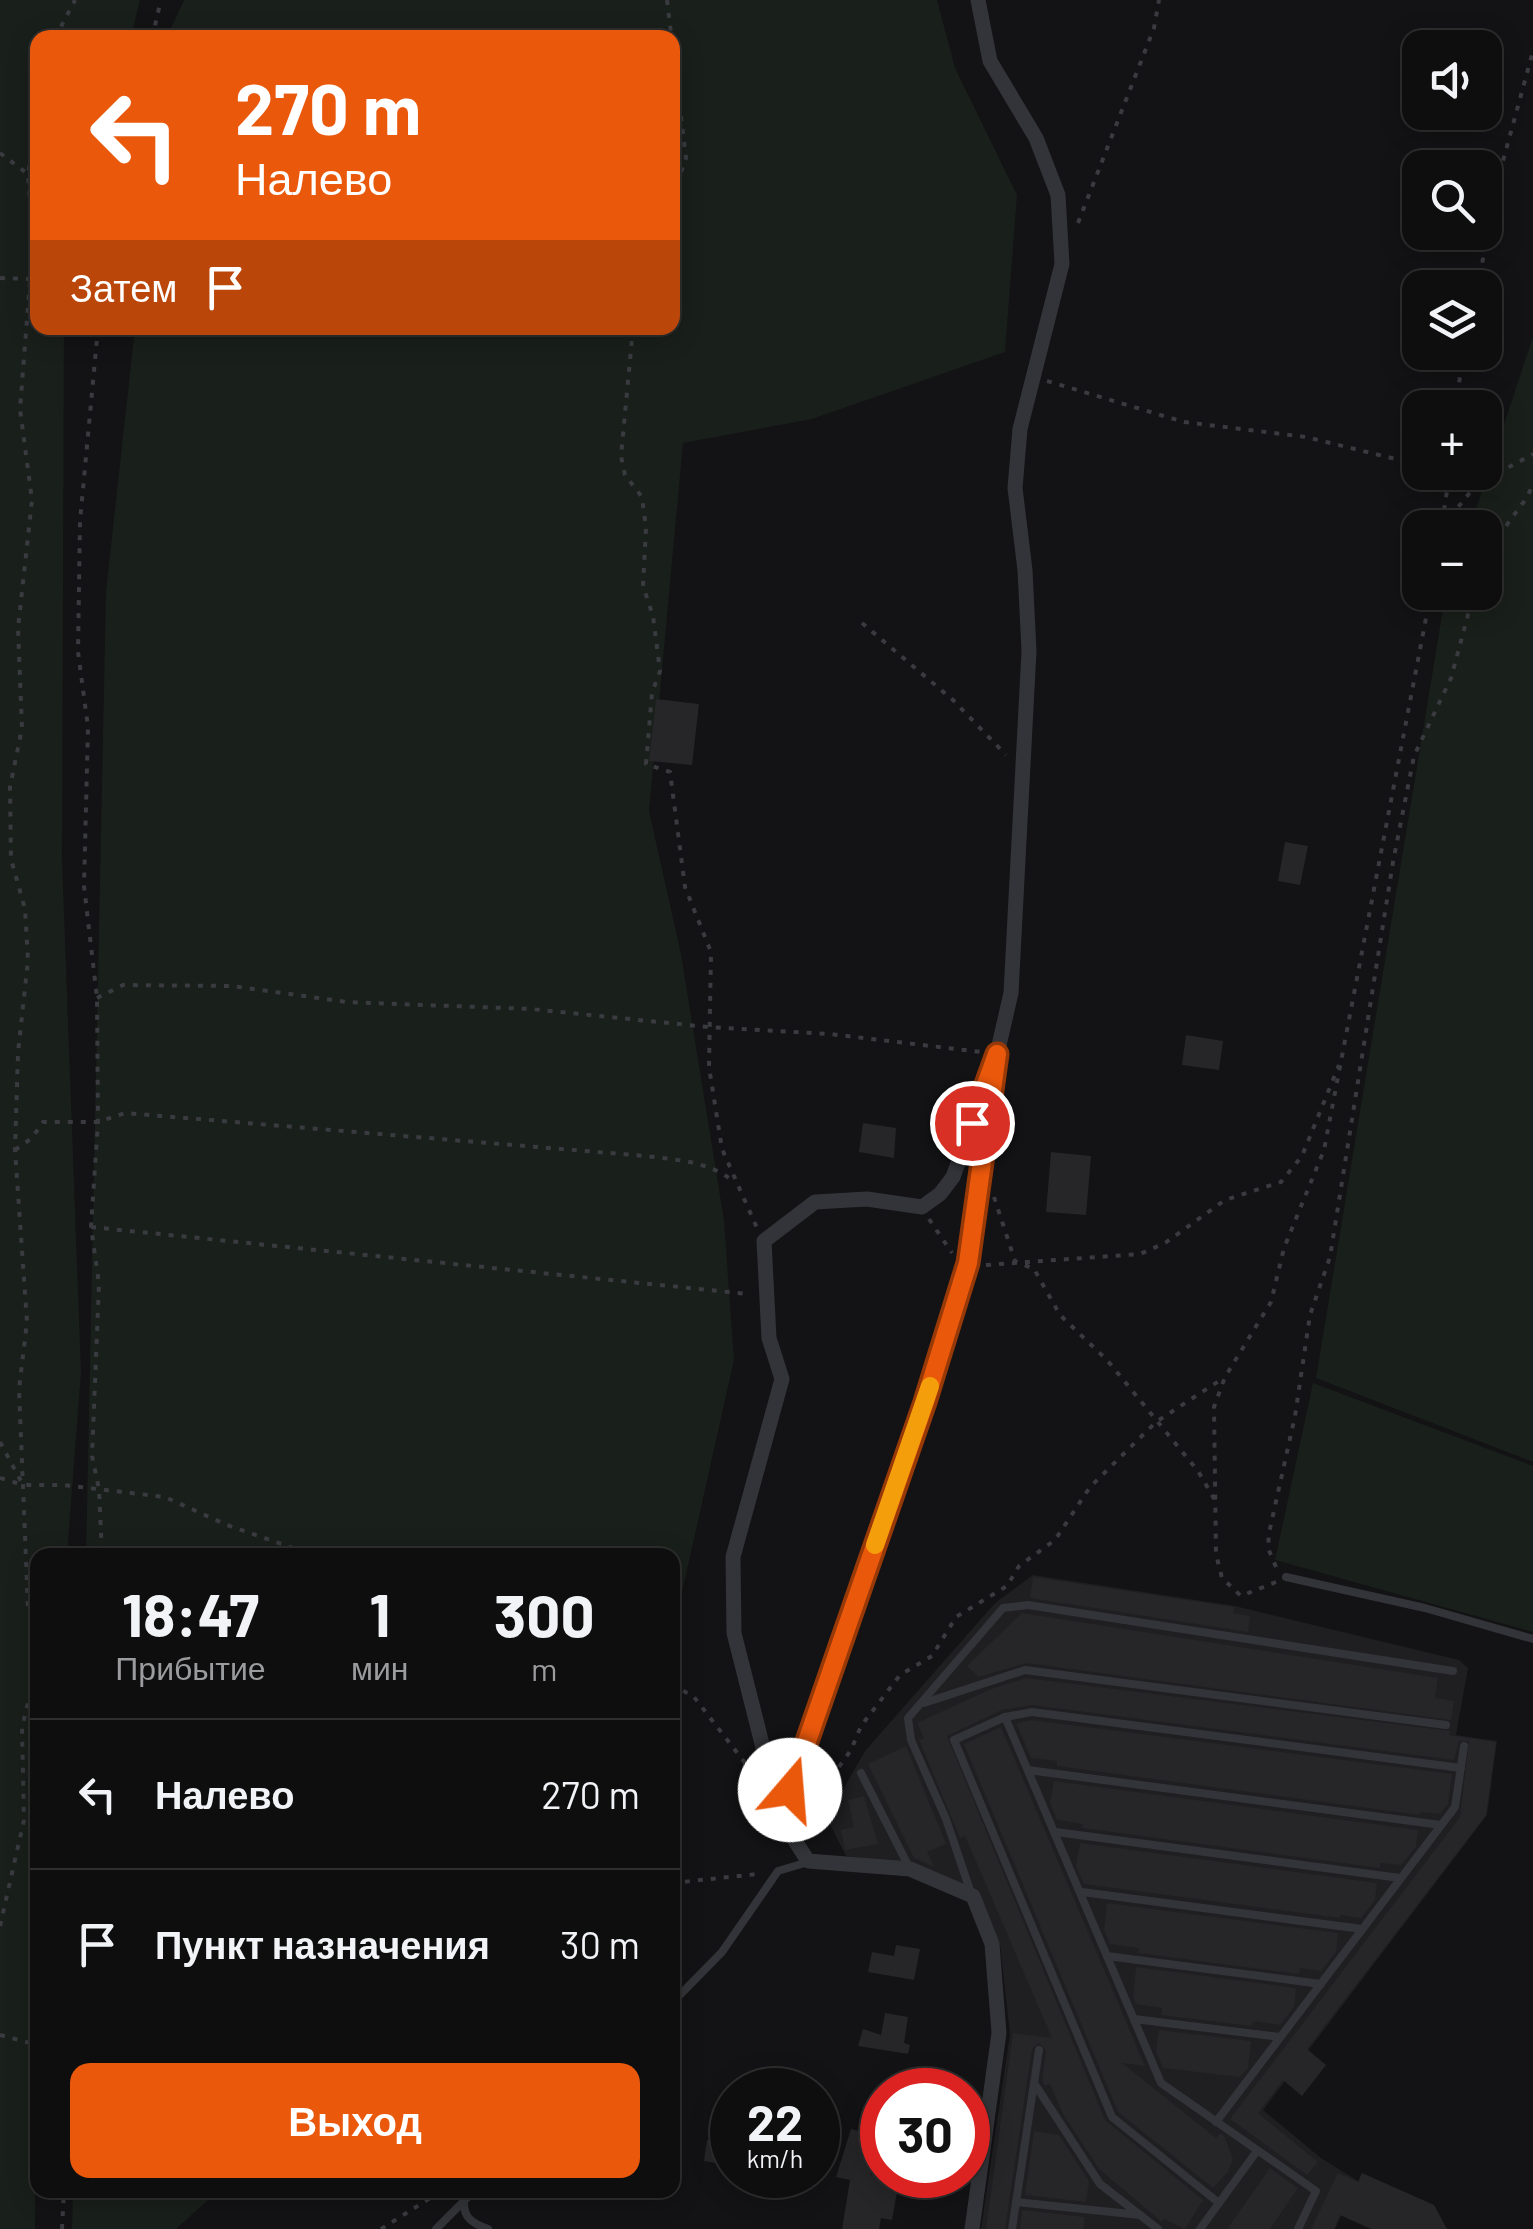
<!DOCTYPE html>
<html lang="ru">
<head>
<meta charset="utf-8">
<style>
	:root { --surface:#0e0e0f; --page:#1c1c1d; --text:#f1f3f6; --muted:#9b9c9e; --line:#2e2e2f; --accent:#ea580c }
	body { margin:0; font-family:Barlow,sans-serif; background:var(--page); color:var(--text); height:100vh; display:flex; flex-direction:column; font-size:38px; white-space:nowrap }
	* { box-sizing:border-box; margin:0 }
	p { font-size:32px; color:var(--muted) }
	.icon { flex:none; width:55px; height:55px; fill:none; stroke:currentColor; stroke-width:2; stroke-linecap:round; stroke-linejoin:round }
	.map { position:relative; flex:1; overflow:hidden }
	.details { position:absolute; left:30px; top:1548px; width:650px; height:650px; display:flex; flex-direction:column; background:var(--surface); border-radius:20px; box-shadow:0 5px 25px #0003,0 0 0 2px var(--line) }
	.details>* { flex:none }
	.hud { position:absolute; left:30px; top:30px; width:650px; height:305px; border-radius:20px; box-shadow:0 5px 25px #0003,0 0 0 2px var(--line); background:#ea580c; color:#fff; overflow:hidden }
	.buttons { position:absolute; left:1402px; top:30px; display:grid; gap:20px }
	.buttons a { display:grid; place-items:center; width:100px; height:100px; border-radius:20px; background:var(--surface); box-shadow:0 5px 25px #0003,0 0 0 2px var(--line); font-size:50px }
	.speed { position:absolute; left:710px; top:2068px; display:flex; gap:20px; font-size:50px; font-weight:700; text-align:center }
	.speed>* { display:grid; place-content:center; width:130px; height:130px; border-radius:50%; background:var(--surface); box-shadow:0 5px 25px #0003,0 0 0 2px var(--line); line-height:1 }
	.speed small { font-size:25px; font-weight:400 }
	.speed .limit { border:15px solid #d22; background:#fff; color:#111 }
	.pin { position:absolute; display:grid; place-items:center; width:85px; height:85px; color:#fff; margin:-42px; border:5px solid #fff; border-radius:50%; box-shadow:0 2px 10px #0007 }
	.me { position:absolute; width:110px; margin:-55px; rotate:18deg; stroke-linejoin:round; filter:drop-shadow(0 0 8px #0008) }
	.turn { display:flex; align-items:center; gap:35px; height:210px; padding:0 40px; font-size:45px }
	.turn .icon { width:130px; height:130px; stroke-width:2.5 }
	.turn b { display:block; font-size:70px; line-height:85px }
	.then { display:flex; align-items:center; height:95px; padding:0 40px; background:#0003; gap:20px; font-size:38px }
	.eta { display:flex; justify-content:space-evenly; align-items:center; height:170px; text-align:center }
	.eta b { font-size:60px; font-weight:700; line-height:70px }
	.cta { display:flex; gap:20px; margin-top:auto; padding:20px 40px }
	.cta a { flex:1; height:115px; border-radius:20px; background:var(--accent); color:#fff; font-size:40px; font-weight:700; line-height:115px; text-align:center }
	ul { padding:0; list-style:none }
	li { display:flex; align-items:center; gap:30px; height:150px; padding:0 40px; border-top:2px solid var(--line) }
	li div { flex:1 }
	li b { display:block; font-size:38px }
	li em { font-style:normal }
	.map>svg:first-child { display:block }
	.built { fill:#1f1e21 }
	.green { fill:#191f1a }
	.building { fill:#262528 }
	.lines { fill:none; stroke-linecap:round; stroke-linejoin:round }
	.path { stroke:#393b40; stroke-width:4; stroke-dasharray:5 8; stroke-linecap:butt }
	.lane { stroke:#333439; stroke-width:8 }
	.street { stroke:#333439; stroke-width:15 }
	.route-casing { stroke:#983908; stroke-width:25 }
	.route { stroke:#ea580c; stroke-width:18 }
	.slow { stroke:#f59e0b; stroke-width:18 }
</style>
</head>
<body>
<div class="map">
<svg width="1533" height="2229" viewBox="0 0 1533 2229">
	<rect width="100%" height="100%" fill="#131214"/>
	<polygon class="built" points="1033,1575 1235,1606 1459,1660 1468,1668 1456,1735 1497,1741 1487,1815 1263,2110 1321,2158 1358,2181 1335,2229 981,2229 1010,2034 1000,1945 977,1889 913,1865 846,1856 827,1818 865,1751 995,1603"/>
	<g class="green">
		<polygon points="0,0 140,0 131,37 38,38 38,328 64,328 62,859 81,1372 67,1555 38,1555 35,2229 0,2229"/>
		<polygon points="184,0 937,0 955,68 1017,195 1005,352 812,419 683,443 649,811 681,954 724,1220 734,1360 679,1606 673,1682 672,1555 86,1555 106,591 135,328 672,328 672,38 167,37"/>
		<polygon points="1533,337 1533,1462 1316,1378 1443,609 1449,593 1485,592 1485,528 1470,527"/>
		<polygon points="1313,1383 1533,1466 1533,1632 1275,1560"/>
		<polygon points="73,2190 219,2190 176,2229 72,2229"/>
	</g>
	<g class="building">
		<polygon points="656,699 699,704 692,765 649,761"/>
		<polygon points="1285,842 1308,846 1300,885 1278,881"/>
		<polygon points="1186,1035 1223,1041 1219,1070 1182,1065"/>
		<polygon points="863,1123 896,1128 894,1158 859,1152"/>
		<polygon points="1051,1152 1091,1156 1086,1215 1046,1212"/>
		<polygon points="1033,1577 1234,1607 1233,1613 1250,1616 1248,1632 1030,1598"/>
		<polygon points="1022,1613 1438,1678 1435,1698 1454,1701 1451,1720 1026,1663 979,1677 967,1666"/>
		<polygon points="1026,1678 1450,1731 1449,1735 1496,1742 1486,1815 1307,2049 1326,2065 1302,2096 1283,2080 1258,2113 1318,2162 1307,2175 1230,2119 1460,1817 1469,1741 1459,1741 1454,1760 1032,1705 1002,1710 947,1736 1105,2120 1203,2200 1185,2229 1164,2219 1162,2222 1099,2169 1063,2114 1050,2084 1045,2086 1042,2081 1046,2050 1039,2043 1032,2049 1005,2229 986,2229 1013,2033 1052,2038 965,1836 960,1838 919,1740 924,1738 917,1723 991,1689"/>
		<polygon points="1032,1720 1452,1774 1448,1804 1440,1814 1421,1812 1420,1815 1057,1766 1057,1761 1031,1758 1016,1723"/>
		<polygon points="1001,1727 1145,2066 1122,2063 1216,2138 1220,2133 1224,2136 1233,2159 1228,2172 1213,2188 1118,2112 964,1744"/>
		<polygon points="906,1746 946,1844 927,1852 934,1867 914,1858 868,1764"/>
		<polygon points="1054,1781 1418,1830 1416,1847 1401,1865 1380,1863 1380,1868 1082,1828 1083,1824 1057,1820 1050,1803"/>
		<polygon points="864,1796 878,1844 845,1850 841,1830 854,1827 848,1800"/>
		<polygon points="1080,1843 1377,1883 1375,1900 1361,1918 1340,1915 1340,1918 1084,1884 1076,1866"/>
		<polygon points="1107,1903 1338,1933 1336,1952 1321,1971 1300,1968 1299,1974 1138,1953 1139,1948 1110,1944 1104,1930"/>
		<polygon points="896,1945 920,1949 914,1980 868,1972 872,1952 894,1956"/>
		<polygon points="1136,1967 1296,1988 1294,2007 1280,2025 1253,2021 1252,2026 1161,2015 1162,2008 1136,2004 1133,1997"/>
		<polygon points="885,2013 908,2017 904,2043 910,2045 908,2054 858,2046 863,2029 881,2035"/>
		<polygon points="1159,2030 1251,2041 1248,2068 1240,2077 1163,2068 1156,2051"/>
		<polygon points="873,2091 882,2092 882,2138 871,2175 900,2175 892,2220 881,2218 879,2229 842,2229 850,2180 836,2177 851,2129 867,2133"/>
		<polygon points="1034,2131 1059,2135 1089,2181 1086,2202 1025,2195"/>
		<polygon points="718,2133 732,2135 732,2166 704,2161 707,2140 717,2141"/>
		<polygon points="1270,2168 1298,2188 1270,2229 1227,2229"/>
		<polygon points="1338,2173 1358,2182 1362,2173 1434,2205 1447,2229 1371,2229 1340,2215 1334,2229 1311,2229"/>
		<polygon points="1022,2210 1085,2217 1083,2229 1020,2229"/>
	</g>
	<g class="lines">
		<g class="path">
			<polyline points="667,0 686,158 672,198"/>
			<polyline points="55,38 75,0"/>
			<polyline points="152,38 161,0"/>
			<polyline points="38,114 28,174 33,242 20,409 32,500 18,628 22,728 10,787 11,859 25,909 28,960 18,1053 15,1150 27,1322 19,1389 28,1609 38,1635"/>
			<polyline points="0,153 28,174"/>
			<polyline points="1078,223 1154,28 1159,0"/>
			<polyline points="0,278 29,279"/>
			<polyline points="1477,288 1503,161 1533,51"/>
			<polyline points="98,328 80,521 78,652 88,727 84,886 97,998 98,1122 91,1227 99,1284 92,1456 99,1489 102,1555"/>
			<polyline points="633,328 621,456 625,475 642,497 646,528 643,586 653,616 660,671 652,693 646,764 670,772 685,887 711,952 709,1067 722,1149 757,1228"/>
			<polyline points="1047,381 1184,422 1306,437 1420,465"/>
			<polyline points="1455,408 1464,352"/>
			<polyline points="1432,472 1449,482"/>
			<polyline points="1442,523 1450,472"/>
			<polyline points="1442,527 1476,485 1533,454"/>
			<path d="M1485 587C1496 569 1494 550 1503 532 1511 515 1527 503 1533 483"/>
			<polyline points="862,623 953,700 1006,755"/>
			<polyline points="97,998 123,985 232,986 347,1002 531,1009 708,1027 830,1034 981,1052"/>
			<path d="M15 1150 32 1138 43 1122H98L125 1113 646 1156C677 1160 709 1161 734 1182"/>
			<polyline points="994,1197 1015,1261 1034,1269 1060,1315 1107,1360 1198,1471 1216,1502"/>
			<polyline points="929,1219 952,1253"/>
			<polyline points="91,1227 748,1294"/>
			<polyline points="986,1265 1140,1254 1165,1243 1225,1200 1281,1182 1302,1156 1339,1065"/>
			<polyline points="0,1442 23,1485 63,1485 165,1497 227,1525 313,1555"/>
			<polyline points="0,1478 23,1485"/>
			<polyline points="1276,1567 1268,1548 1269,1533 1295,1416 1310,1315 1330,1257 1393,862 1414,756 1451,678 1468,615 1482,592"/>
			<polyline points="1276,1582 1241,1596 1222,1578 1216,1554 1214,1407 1225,1377 1271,1302 1284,1248 1324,1150 1431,592"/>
			<polyline points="672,1684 694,1697 749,1768"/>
			<polyline points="810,1792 831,1778 851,1750 861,1726 900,1675 932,1656 956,1617 1007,1586 1019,1566 1055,1540 1090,1487 1156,1422 1222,1379"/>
			<polyline points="672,1883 758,1874"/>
			<polyline points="0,1926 24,1820 22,1728 38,1661"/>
			<polyline points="0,2035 38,2045"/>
			<polyline points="62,2229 64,2190"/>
			<polyline points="381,2229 443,2190"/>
		</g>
		<g class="lane">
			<polyline points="1286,1577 1425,1608 1533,1639"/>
			<polyline points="924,1703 1025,1670 1446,1725"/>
			<polyline points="1005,1717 1161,2083 1316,2191 1298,2229"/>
			<polyline points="1028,1770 1441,1825"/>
			<polyline points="861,1773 910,1869"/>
			<polyline points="1056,1832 1400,1878"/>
			<polyline points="1082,1892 1362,1929"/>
			<polyline points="972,1896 946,1819 911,1740 908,1718 1003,1608 1028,1605 1453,1671"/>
			<polyline points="1107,1956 1321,1984"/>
			<polyline points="672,2003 722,1952 778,1871 808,1862"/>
			<polyline points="1134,2019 1280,2037"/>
			<polyline points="1034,2083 1100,2184 1158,2229"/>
			<polyline points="1216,2122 1455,1807 1464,1746"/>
			<path d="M464 2200C463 2218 472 2223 488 2229"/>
			<polyline points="1016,2202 1140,2215"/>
			<polyline points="1219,2203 1112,2117 954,1740 1005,1717 1032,1712 1461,1768"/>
			<polyline points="436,2229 475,2190"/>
			<polyline points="1012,2229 1039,2050"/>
			<polyline points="1200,2229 1257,2151"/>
		</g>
		<g class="street">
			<polyline points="781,1819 925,1403 968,1263 992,1090"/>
			<polyline points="972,2229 999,2033 992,1944 973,1896 910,1869 808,1861 781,1819 734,1633 733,1557 782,1379 769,1338 764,1241 815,1202 867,1199 922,1207 940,1194 953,1177 997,1054 1011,993 1029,651 1025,570 1015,488 1020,429 1062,264 1058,195 1036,138 990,61 978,0"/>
		</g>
	</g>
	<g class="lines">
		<g class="route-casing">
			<polyline id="route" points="790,1790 925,1402 968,1263 997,1054 972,1123"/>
		</g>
		<use href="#route" class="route"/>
		<polyline class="slow" points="875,1545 930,1386"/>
	</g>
</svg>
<div class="buttons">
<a><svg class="icon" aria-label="sound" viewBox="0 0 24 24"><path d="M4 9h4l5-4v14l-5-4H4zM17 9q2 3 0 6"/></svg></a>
<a><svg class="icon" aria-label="search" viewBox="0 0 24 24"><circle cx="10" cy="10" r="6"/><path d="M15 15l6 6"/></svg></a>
<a><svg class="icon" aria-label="layers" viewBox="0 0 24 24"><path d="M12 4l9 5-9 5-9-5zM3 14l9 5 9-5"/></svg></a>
<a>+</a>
<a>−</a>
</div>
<div class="speed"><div>22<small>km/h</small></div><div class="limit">30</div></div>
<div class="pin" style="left:972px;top:1123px;background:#d93025"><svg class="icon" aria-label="arrive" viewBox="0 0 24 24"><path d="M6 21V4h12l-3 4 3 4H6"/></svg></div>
<svg class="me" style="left:790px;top:1790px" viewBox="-20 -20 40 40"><circle r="19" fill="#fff"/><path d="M0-13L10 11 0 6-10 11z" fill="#ea580c"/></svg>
<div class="hud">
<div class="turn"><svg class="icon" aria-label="left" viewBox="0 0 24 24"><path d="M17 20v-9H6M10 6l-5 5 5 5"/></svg><div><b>270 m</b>Налево</div></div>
<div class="then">Затем<svg class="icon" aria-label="arrive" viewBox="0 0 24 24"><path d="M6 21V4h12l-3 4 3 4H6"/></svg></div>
</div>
<section class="details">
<div class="eta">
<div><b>18:47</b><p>Прибытие</p></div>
<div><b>1</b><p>мин</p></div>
<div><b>300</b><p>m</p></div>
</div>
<ul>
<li><svg class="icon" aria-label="left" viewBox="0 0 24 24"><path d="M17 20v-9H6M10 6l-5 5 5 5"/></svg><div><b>Налево</b></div><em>270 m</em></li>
<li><svg class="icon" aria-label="arrive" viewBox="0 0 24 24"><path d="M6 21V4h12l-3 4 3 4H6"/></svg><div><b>Пункт назначения</b></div><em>30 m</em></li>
</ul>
<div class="cta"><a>Выход</a></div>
</section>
</div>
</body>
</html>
